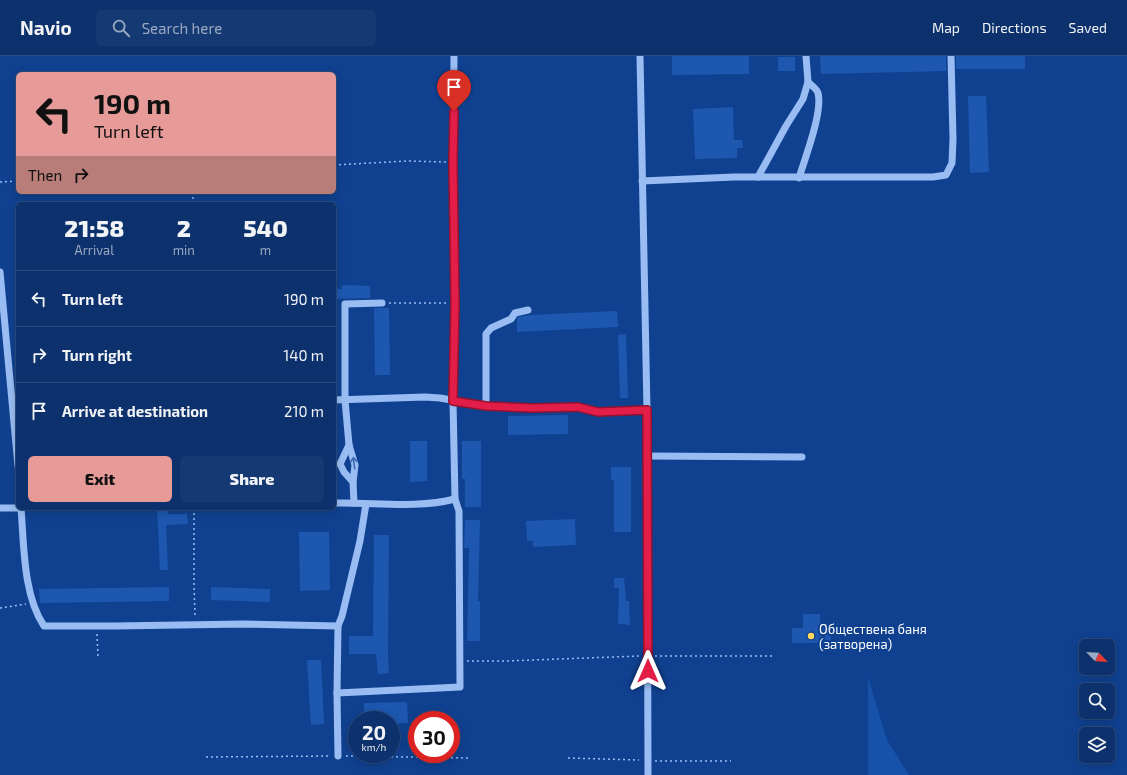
<!DOCTYPE html>
<html lang="en">
<head>
<meta charset="utf-8">
<style>
	:root { --surface:#0c316c; --page:#153972; --text:#f1f3f6; --muted:#9aa9c2; --line:#2c4c7f; --accent:#e69b98 }
	body { margin:0; font-family:"Exo 2",sans-serif; background:var(--page); color:var(--text); height:100vh; display:flex; flex-direction:column; font-size:15px; white-space:nowrap }
	* { box-sizing:border-box; margin:0 }
	p { font-size:13px; color:var(--muted) }
	.icon { flex:none; width:22px; height:22px; fill:none; stroke:currentColor; stroke-width:2; stroke-linecap:round; stroke-linejoin:round }
	.map { position:relative; flex:1; overflow:hidden }
	.drawer { position:absolute; left:16px; top:146px; width:320px; height:308px; display:flex; flex-direction:column; background:var(--surface); border-radius:6px; box-shadow:0 2px 10px #0003,0 0 0 1px var(--line) }
	.drawer>* { flex:none }
	.top-card { position:absolute; left:16px; top:16px; width:320px; height:122px; border-radius:6px; box-shadow:0 2px 10px #0003,0 0 0 1px var(--line); background:#e69b98; color:#111; overflow:hidden }
	.needle { width:26px; rotate:115deg }
	.tools { position:absolute; left:1079px; top:583px; display:grid; gap:8px }
	.tools a { display:grid; place-items:center; width:36px; height:36px; border-radius:6px; background:var(--surface); box-shadow:0 2px 10px #0003,0 0 0 1px var(--line); font-size:20px }
	.speed { position:absolute; left:348px; top:655px; display:flex; gap:8px; font-size:20px; font-weight:700; text-align:center }
	.speed>* { display:grid; place-content:center; width:52px; height:52px; border-radius:50%; background:var(--surface); box-shadow:0 2px 10px #0003,0 0 0 1px var(--line); line-height:1 }
	.speed small { font-size:10px; font-weight:400 }
	.speed .limit { border:6px solid #d22; background:#fff; color:#111 }
	.pin { position:absolute; display:grid; place-items:center; width:34px; height:34px; color:#fff; margin:-41px -17px; border-radius:50% 50% 50% 0; rotate:-45deg; box-shadow:0 0 4px #0007 }
	.pin .icon { rotate:45deg }
	.me { position:absolute; width:44px; margin:-22px; rotate:0deg; stroke-linejoin:round; filter:drop-shadow(0 0 3px #0008) }
	.turn { display:flex; align-items:center; gap:14px; height:84px; padding:0 12px; font-size:18px }
	.turn .icon { width:52px; height:52px; stroke-width:2.5 }
	.turn b { display:block; font-size:28px; line-height:34px }
	.then { display:flex; align-items:center; height:38px; padding:0 12px; background:#0003; gap:8px; font-size:15px }
	.eta { display:flex; justify-content:space-evenly; align-items:center; height:68px; text-align:center }
	.eta b { font-size:24px; font-weight:800; line-height:28px }
	.primary-button { display:flex; gap:8px; margin-top:auto; padding:8px 12px }
	.primary-button a { flex:1; height:46px; border-radius:6px; background:var(--accent); color:#111; font-size:16px; font-weight:800; line-height:46px; text-align:center }
	.primary-button a+a { background:var(--page); color:var(--text) }
	ul { padding:0; list-style:none }
	li { display:flex; align-items:center; gap:12px; height:56px; padding:0 12px; border-top:1px solid var(--line) }
	li div { flex:1 }
	li b { display:block; font-size:15px }
	li em { font-style:normal }
	header { display:flex; align-items:center; gap:24px; box-sizing:border-box; height:56px; padding:0 20px; background:var(--surface); border-bottom:1px solid var(--line) }
	header strong { font-size:19px }
	nav { display:flex; gap:22px; margin-inline-start:auto; font-size:14px }
	.search { width:280px; height:36px; background:var(--page); display:flex; align-items:center; gap:10px; box-sizing:border-box; padding:0 14px; border-radius:6px; color:var(--muted); font-size:15px }
	.map>svg:first-child { display:block }
	.green { fill:#1752aa }
	.building { fill:#1d57af }
	.lines { fill:none; stroke-linecap:round; stroke-linejoin:round }
	.path { stroke:#99bdf3; stroke-width:1.5; stroke-dasharray:2 3; stroke-linecap:butt }
	.minor { stroke:#99bdf3; stroke-width:7 }
	.oneway { stroke:#406cb3 }
	.route-casing { stroke:#92132f; stroke-width:10 }
	.route { stroke:#e11d48; stroke-width:7 }
	.poi-dot { fill:#ffd85b; stroke:#104190; stroke-width:1.5 }
	.labels { text-anchor:middle; stroke-width:4; stroke-linejoin:round; paint-order:stroke }
	.poi-label { font-size:13px; fill:#fff; stroke:#104190; text-anchor:start }
</style>
</head>
<body>
<header>
<strong>Navio</strong>
<div class="search"><svg class="icon" aria-label="search" viewBox="0 0 24 24"><circle cx="10" cy="10" r="6"/><path d="M15 15l6 6"/></svg>Search here</div>
<nav><a>Map</a><a>Directions</a><a>Saved</a></nav>
</header>
<div class="map">
<svg width="1127" height="719" viewBox="0 0 1127 719">
	<rect width="100%" height="100%" fill="#104190"/>
	<polygon class="green" points="868,621 887,684 909,719 868,719"/>
	<g class="building">
		<polygon points="672,0 749,0 749,18 672,19"/>
		<polygon points="820,0 946,0 946,15 821,18"/>
		<rect x="956" y="0" width="69" height="13"/>
		<rect x="778" y="1" width="17" height="14"/>
		<polygon points="968,40 986,40 989,116 970,117"/>
		<polygon points="733,51 734,84 742,84 743,92 737,92 737,102 695,103 693,53"/>
		<polygon points="342,229 370,230 370,242 334,243 334,233 342,233"/>
		<polygon points="374,252 389,252 390,319 375,319"/>
		<polygon points="617,255 618,271 517,276 517,263 518,261 530,259"/>
		<polygon points="626,278 628,342 620,342 618,279"/>
		<polygon points="568,359 568,378 508,379 508,360"/>
		<polygon points="410,385 427,385 427,425 410,426"/>
		<polygon points="462,385 481,385 481,451 465,451 465,423 462,423"/>
		<polygon points="611,411 631,411 631,476 614,476 614,424 611,424"/>
		<polygon points="157,452 168,452 168,458 187,458 188,468 166,469 168,514 160,514"/>
		<polygon points="575,463 576,489 533,491 533,485 527,485 526,465"/>
		<polygon points="465,464 480,464 478,545 480,545 480,585 467,585 469,492 464,492"/>
		<polygon points="299,476 329,476 330,534 300,535"/>
		<polygon points="374,479 389,479 388,598 389,617 378,618 376,598 349,598 349,580 373,580"/>
		<polygon points="614,522 624,522 626,545 629,545 630,569 618,568 619,532 614,532"/>
		<polygon points="169,531 169,545 40,547 39,533"/>
		<polygon points="211,531 270,533 270,546 211,544"/>
		<polygon points="803,558 820,558 820,572 831,572 831,587 792,587 792,572 803,572"/>
		<polygon points="307,604 321,604 324,668 311,669"/>
		<polygon points="407,646 408,667 391,668 391,664 364,664 364,647"/>
	</g>
	<g class="lines">
		<g class="path">
			<polyline points="334,109 407,105 446,106"/>
			<polyline points="0,126 18,125"/>
			<polyline points="193,136 193,148"/>
			<polyline points="389,247 447,247"/>
			<polyline points="194,452 194,528 195,561"/>
			<polyline points="0,552 26,548"/>
			<polyline points="97,578 98,601"/>
			<polyline points="655,600 774,600"/>
			<polyline points="467,605 506,605 639,600"/>
			<polyline points="346,700 469,702"/>
			<polyline points="206,701 331,700"/>
			<polyline points="568,702 639,704"/>
			<polyline points="655,705 731,705"/>
		</g>
		<g class="minor">
			<polyline points="640,0 647,354 648,719"/>
			<polyline points="758,121 786,70 803,43 808,26 806,0"/>
			<path d="M799 122C805 102 823 56 818 37 817 33 811 29 808 26"/>
			<polyline points="642,125 734,121 933,121 946,119 952,107 953,83 951,0"/>
			<polyline points="0,216 18,410"/>
			<polyline points="334,344 425,341 440,342 486,350 532,352 578,351 598,356 647,354"/>
			<polyline points="486,350 486,278 491,272 511,263 515,257 528,254"/>
			<polyline points="349,389 340,408 344,416 353,426"/>
			<polyline points="647,400 802,401"/>
			<path d="M334 447C374 446 416 453 455 443"/>
			<polyline points="354,447 353,426 355,409 349,389 345,344 345,248 382,247"/>
			<polyline points="0,452 18,452"/>
			<path d="M21 452C24 488 23 539 44 570H115L244 568 338 570"/>
			<polyline points="337,637 460,631 459,455 455,443 453,345 455,247 453,107 454,0"/>
			<polyline points="338,700 337,637 338,570 342,560 360,485 366,448"/>
		</g>
	</g>
	<defs><path id="oneway-shaft" d="M-6 0H5M1.5-3L5.5 0L1.5 3" fill="none" stroke-width="1.6" stroke-linecap="round" stroke-linejoin="round"/></defs>
	<use class="oneway" href="#oneway-shaft" transform="translate(354 407) rotate(-97)"/>
	<g class="lines">
		<g class="route-casing">
			<polyline id="route" points="454,55 453,107 455,247 453,345 486,350 532,352 578,351 598,356 647,354 648,615"/>
		</g>
		<use href="#route" class="route"/>
	</g>
	<circle class="poi-dot" cx="811" cy="580" r="4"/>
	<g class="labels">
		<g class="poi-label">
			<text x="819" y="578">Обществена баня<tspan x="819" dy="15">(затворена)</tspan></text>
		</g>
	</g>
</svg>
<div class="tools">
<a><svg class="needle" viewBox="-14 -14 28 28"><path d="M0-13l5 13h-10z" fill="#e53935"/><path d="M0 13l5-13h-10z" fill="#9aa9c2"/></svg></a>
<a><svg class="icon" aria-label="search" viewBox="0 0 24 24"><circle cx="10" cy="10" r="6"/><path d="M15 15l6 6"/></svg></a>
<a><svg class="icon" aria-label="layers" viewBox="0 0 24 24"><path d="M12 4l9 5-9 5-9-5zM3 14l9 5 9-5"/></svg></a>
</div>
<div class="speed"><div>20<small>km/h</small></div><div class="limit">30</div></div>
<div class="pin" style="left:454px;top:55px;background:#d93025"><svg class="icon" aria-label="arrive" viewBox="0 0 24 24"><path d="M6 21V4h12l-3 4 3 4H6"/></svg></div>
<svg class="me" style="left:648px;top:615px" viewBox="-20 -20 40 40"><path d="M0-17L14 15 0 8-14 15z" fill="#e11d48" stroke="#fff" stroke-width="4"/></svg>
<div class="top-card">
<div class="turn"><svg class="icon" aria-label="left" viewBox="0 0 24 24"><path d="M17 20v-9H6M10 6l-5 5 5 5"/></svg><div><b>190 m</b>Turn left</div></div>
<div class="then">Then<svg class="icon" aria-label="right" viewBox="0 0 24 24"><path d="M7 20v-9h11M14 6l5 5-5 5"/></svg></div>
</div>
<section class="drawer">
<div class="eta">
<div><b>21:58</b><p>Arrival</p></div>
<div><b>2</b><p>min</p></div>
<div><b>540</b><p>m</p></div>
</div>
<ul>
<li><svg class="icon" aria-label="left" viewBox="0 0 24 24"><path d="M17 20v-9H6M10 6l-5 5 5 5"/></svg><div><b>Turn left</b></div><em>190 m</em></li>
<li><svg class="icon" aria-label="right" viewBox="0 0 24 24"><path d="M7 20v-9h11M14 6l5 5-5 5"/></svg><div><b>Turn right</b></div><em>140 m</em></li>
<li><svg class="icon" aria-label="arrive" viewBox="0 0 24 24"><path d="M6 21V4h12l-3 4 3 4H6"/></svg><div><b>Arrive at destination</b></div><em>210 m</em></li>
</ul>
<div class="primary-button"><a>Exit</a><a>Share</a></div>
</section>
</div>
</body>
</html>
